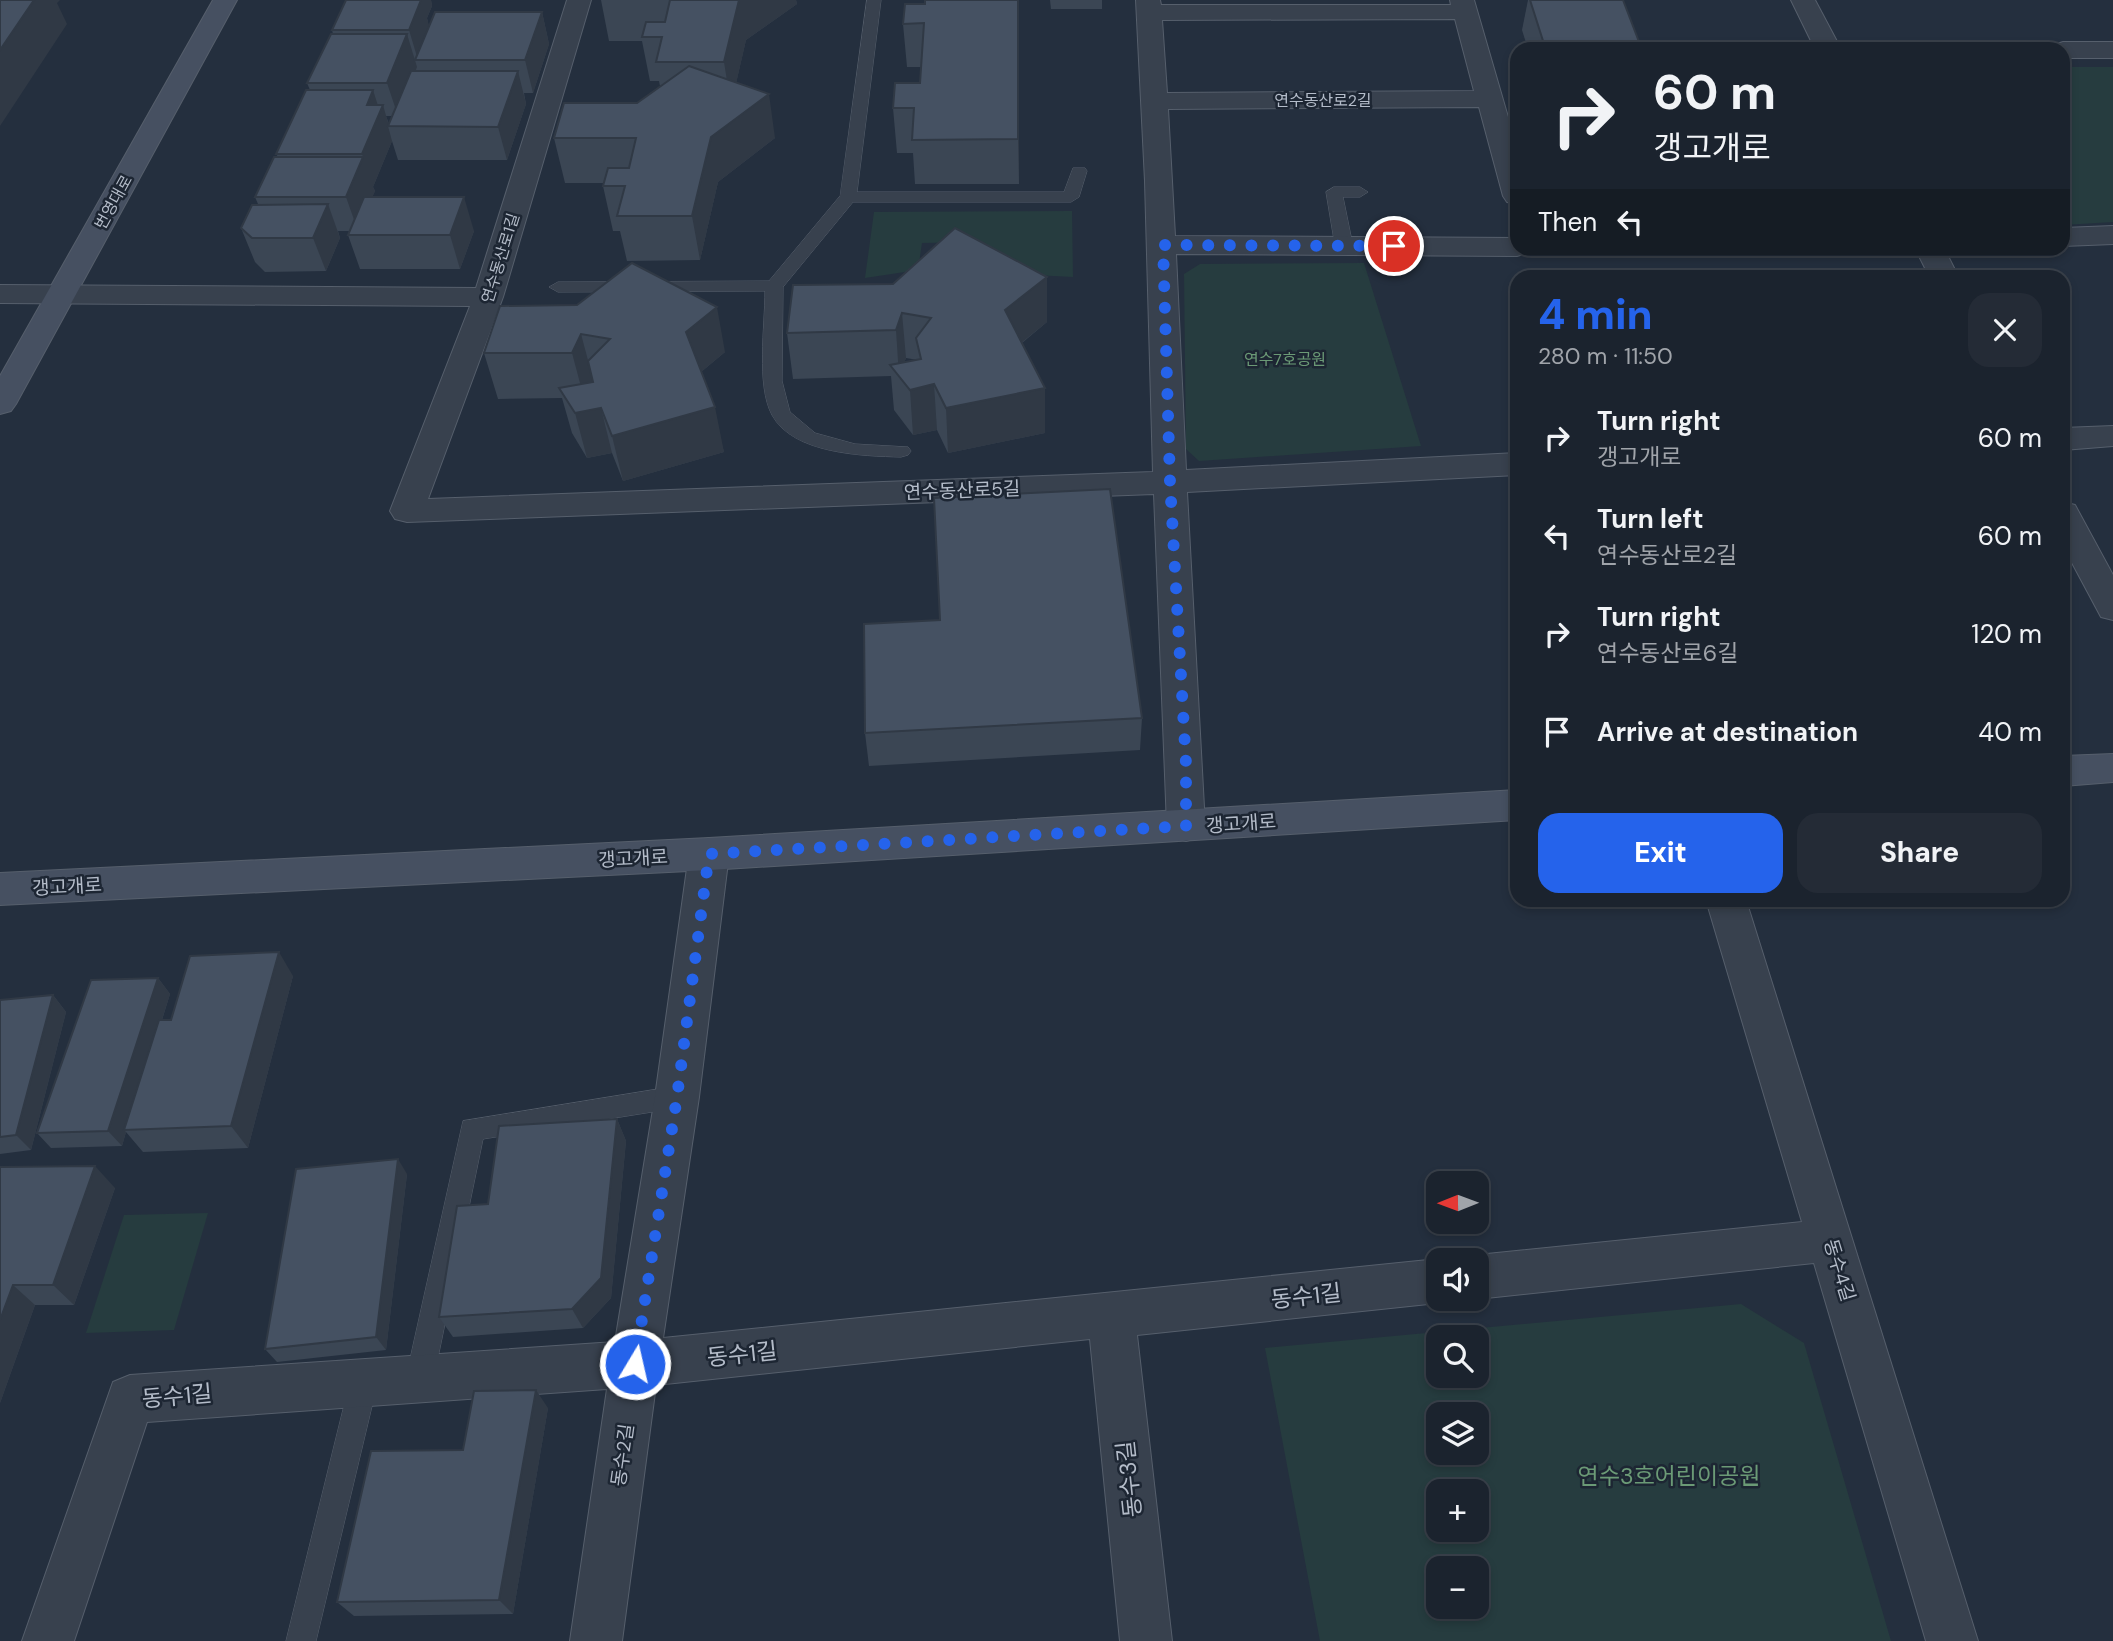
<!DOCTYPE html>
<html lang="en">
<head>
<meta charset="utf-8">
<style>
	:root { --surface:#1b232e; --page:#242b36; --text:#f1f3f6; --muted:#a0a4aa; --line:#39404a; --accent:#2563eb }
	body { margin:0; font-family:"DM Sans","Noto Sans KR",sans-serif; background:var(--page); color:var(--text); height:100vh; display:flex; flex-direction:column; font-size:26px; white-space:nowrap }
	* { box-sizing:border-box; margin:0 }
	p { font-size:23px; color:var(--muted) }
	.icon { flex:none; width:38px; height:38px; fill:none; stroke:currentColor; stroke-width:2; stroke-linecap:round; stroke-linejoin:round }
	.map { position:relative; flex:1; overflow:hidden }
	.side { position:absolute; left:1510px; top:270px; width:560px; height:637px; display:flex; flex-direction:column; background:var(--surface); border-radius:21px; box-shadow:0 4px 10px #0003,0 0 0 2px var(--line) }
	.side>* { flex:none }
	.banner { position:absolute; left:1510px; top:42px; width:560px; height:214px; border-radius:21px; box-shadow:0 4px 10px #0003,0 0 0 2px var(--line); background:#1b232e; color:var(--text); overflow:hidden }
	.needle { width:46px; rotate:269deg }
	.fabs { position:absolute; left:1426px; top:1171px; display:grid; gap:14px }
	.fabs a { display:grid; place-items:center; width:63px; height:63px; border-radius:14px; background:var(--surface); box-shadow:0 4px 10px #0003,0 0 0 2px var(--line); font-size:35px }
	.pin { position:absolute; display:grid; place-items:center; width:60px; height:60px; color:#fff; margin:-30px; border:4px solid #fff; border-radius:50%; box-shadow:0 2px 7px #0007 }
	.me { position:absolute; width:77px; margin:-38px; rotate:9deg; stroke-linejoin:round; filter:drop-shadow(0 0 5px #0008) }
	.turn { display:flex; align-items:center; gap:24px; height:147px; padding:0 28px; font-size:32px }
	.turn .icon { width:91px; height:91px; stroke-width:2.5 }
	.turn b { display:block; font-size:49px; line-height:60px }
	.then { display:flex; align-items:center; height:66px; padding:0 28px; background:#0003; gap:14px; font-size:26px }
	.round { display:grid; place-items:center; flex:none; width:74px; height:74px; border-radius:21px; background:var(--page) }
	.head { display:flex; align-items:center; justify-content:space-between; height:119px; padding:0 28px }
	h1 { font-size:42px; font-weight:800; line-height:52px; color:var(--accent) }
	.action { display:flex; gap:14px; margin-top:auto; padding:14px 28px }
	.action a { flex:1; height:80px; border-radius:21px; background:var(--accent); color:#fff; font-size:28px; font-weight:800; line-height:80px; text-align:center }
	.action a+a { background:var(--page); color:var(--text) }
	ul { padding:0; list-style:none }
	li { display:flex; align-items:center; gap:21px; height:98px; padding:0 28px }
	li div { flex:1 }
	li b { display:block; font-size:26px }
	li em { font-style:normal }
	.map>svg:first-child { display:block }
	.green { fill:#263c3f; fill-rule:evenodd }
	.lines { fill:none; stroke-linecap:round; stroke-linejoin:round }
	.lane-casing { stroke:#565f6c; stroke-width:1 }
	.street-casing { stroke:#565f6c; stroke-width:2 }
	.secondary-casing { stroke:#565f6c; stroke-width:2 }
	.lane { fill:#38414e; fill-rule:evenodd }
	.street { fill:#38414e; fill-rule:evenodd }
	.secondary { fill:#465061; fill-rule:evenodd }
	.wall { fill:#3b4654; fill-rule:evenodd }
	.shaded-wall { fill:#303945 }
	.building { fill:#455162; stroke:#303945; stroke-width:2 }
	.route { stroke:#2563eb; stroke-width:12; stroke-dasharray:0 21.6 }
	.labels { text-anchor:middle; stroke-width:5; stroke-linejoin:round; paint-order:stroke }
	.far-street-label { font-size:16px; fill:#b4bcc9; stroke:#1d2633 }
	.far-park-label { font-size:16px; fill:#6b9a76; stroke:#1d2633 }
	.street-label { font-size:19px; fill:#b4bcc9; stroke:#1d2633 }
	.near-street-label { font-size:23px; fill:#b4bcc9; stroke:#1d2633 }
	.near-park-label { font-size:23px; fill:#6b9a76; stroke:#1d2633 }
</style>
</head>
<body>
<div class="map">
<svg width="2113" height="1641" viewBox="0 0 2113 1641">
	<rect width="100%" height="100%" fill="#242f3e"/>
	<g class="green">
		<polygon points="2063,67 2113,67 2113,222 2063,225"/>
		<polygon points="1072,211 1073,277 1033,275 971,242 922,243 918,270 865,278 874,212"/>
		<polygon points="1364,263 1421,446 1199,461 1186,449 1184,274 1200,264"/>
		<polygon points="208,1213 174,1330 86,1333 124,1215"/>
		<path d="M1741 1304 1804 1343 1891 1641H1320L1265 1348ZM1477 1337V1376H1438V1337ZM1477 1414V1452H1438V1414ZM1438 1491H1477V1530H1438ZM1438 1568H1477V1606H1438Z"/>
	</g>
	<g class="lines">
		<g class="lane-casing">
			<g id="lane">
				<path d="M867 0H881L857 192H1064L1073 168H1085L1087 171 1079 197 1071 202H853L783 287 782 381 790 412 815 433 855 444 908 447 911 451 908 455 901 457C863 456 793 454 772 415 756 385 765 326 765 291L558 292 549 287 558 282 769 281 840 196Z"/>
				<polygon points="1334,187 1360,187 1368,192 1360,197 1343,197 1353,246 1344,251 1335,246 1326,192"/>
				<polygon points="677,1086 686,1089 690,1097 686,1105 677,1108 483,1139 434,1377 430,1387 420,1391 410,1387 406,1377 463,1121"/>
				<polygon points="364,1367 374,1371 378,1381 316,1641 286,1641 350,1381 354,1371"/>
			</g>
		</g>
		<g class="street-casing">
			<g id="street">
				<path d="M567 0H591L503 297 428 499 1153 472 1145 181 1136 0H1160L1161 5H1451L1450 0H1474L1517 148V204L1507 202 1503 196 1479 107 1168 109 1175 236 1517 238V248H1530L1527 253 1517 256 1176 254 1186 470 1517 453V475L1187 492 1205 826 1200 837 1186 841 1172 837 1167 826 1154 494 407 522 395 519 390 511 470 306 0 303V285L476 288ZM1455 19 1474 91 1167 93 1162 20Z"/>
				<polygon points="1791,0 1815,0 1841,49 1815,49"/>
				<polygon points="2063,42 2113,42 2113,58 2063,58 2063,49 2051,49 2054,45"/>
				<polygon points="2113,226 2113,244 2063,246 2063,228"/>
				<polygon points="1915,248 1944,248 1958,276 1929,276"/>
				<polygon points="2113,426 2113,446 2063,450 2063,428"/>
				<polygon points="2063,502 2075,505 2113,575 2113,620 2101,617 2063,546"/>
				<polygon points="709,838 723,843 729,854 699,1097 663,1338 1438,1259 1440,1260 1438,1298 1449,1298 1438,1303 1137,1335 1172,1641 1120,1641 1090,1339 656,1385 622,1641 570,1641 607,1389 147,1422 74,1641 22,1641 113,1382 130,1375 615,1342 655,1097 689,854 695,843"/>
				<polygon points="1706,900 1746,900 1978,1641 1926,1641 1814,1263 1477,1299 1476,1298 1477,1260 1465,1260 1477,1255 1802,1222"/>
			</g>
		</g>
		<g class="secondary-casing">
			<g id="secondary">
				<polygon points="213,0 237,0 16,404 11,411 0,414 0,376"/>
				<polygon points="2113,754 2113,782 2063,786 2063,756"/>
				<polygon points="1517,790 1517,820 709,870 0,905 0,873 709,838"/>
			</g>
		</g>
		<use href="#lane" class="lane"/>
		<use href="#street" class="street"/>
		<use href="#secondary" class="secondary"/>
	</g>
	<g class="wall">
		<path d="M431 0 432 6 427 18 429 27 542 12 549 44 533 93H524L526 104 507 160H398L392 141 373 187 375 191 372 197 474 231 460 269H360L348 235 349 231H338L340 238 326 271 265 272 255 262 241 228 258 204 255 197 278 157 276 154 310 90 307 83 333 34 332 30ZM386 116H392L389 124Z"/>
		<polygon points="601,0 796,0 797,4 746,40 736,83 775,138 718,182 700,260 627,261 620,231 613,231 603,186 604,183 565,183 554,138 637,103 660,86 659,81 650,81 642,41 609,41"/>
		<polygon points="925,0 1019,0 1019,184 915,184 913,153 897,153 893,108 920,83 921,67 907,67 903,24 925,4"/>
		<polygon points="1050,0 1102,0 1102,9 1051,9"/>
		<polygon points="1528,0 1623,0 1641,47 1641,49 1528,49 1522,30"/>
		<path d="M793 285 1047 322 1022 343 1045 388V433L948 453 937 430 913 435 894 410 891 376 793 379 787 333ZM906 358 918 360 904 363Z"/>
		<polygon points="500,306 725,352 701,372 724,452 623,481 612,453 587,458 572,433 562,398 498,399 484,353"/>
		<polygon points="940,620 1142,718 1140,750 869,766 865,733"/>
		<polygon points="293,976 248,1148 143,1152 126,1132 122,1146 51,1148 37,1133 158,978 170,994 162,1020 171,1020"/>
		<polygon points="53,995 66,1012 31,1150 0,1154 0,1000"/>
		<polygon points="617,1119 626,1141 611,1298 583,1328 453,1337 439,1317 488,1204"/>
		<polygon points="0,1167 115,1188 74,1305 35,1305 0,1403"/>
		<polygon points="407,1174 386,1350 277,1362 265,1349"/>
		<polygon points="548,1408 513,1614 354,1616 337,1602 463,1450"/>
	</g>
	<g class="shaded-wall">
		<polygon points="34,0 60,0 57,3 67,24 0,126 0,50"/>
		<polygon points="412,0 431,0 432,6 427,18 431,33 418,60 409,30"/>
		<polygon points="739,0 796,0 797,4 746,40 731,106 724,62"/>
		<polygon points="1018,0 1019,15 1019,184 1018,139"/>
		<polygon points="542,12 549,44 533,93 525,60"/>
		<polygon points="407,34 417,67 398,116 387,83"/>
		<polygon points="518,71 526,104 507,160 498,127"/>
		<polygon points="373,90 380,112 383,105 389,126 388,126 392,141 373,187 375,191 358,231 346,197 363,157 362,154 367,105"/>
		<polygon points="769,94 775,138 718,182 700,260 692,216 711,137"/>
		<polygon points="464,197 474,231 460,269 450,235"/>
		<polygon points="328,204 340,238 326,271 313,238"/>
		<polygon points="1047,277 1047,322 1006,355 1005,310"/>
		<polygon points="717,307 725,352 695,377 686,332"/>
		<polygon points="902,313 906,358 899,376 896,330"/>
		<polygon points="581,334 593,379 584,398 572,353"/>
		<polygon points="934,384 937,430 913,435 910,390"/>
		<polygon points="1045,388 1045,433 948,453 946,408"/>
		<polygon points="715,407 724,452 623,481 612,436"/>
		<polygon points="601,408 612,453 587,458 575,413"/>
		<polygon points="279,952 293,976 248,1148 231,1126"/>
		<polygon points="158,978 170,994 127,1130 124,1130 126,1132 122,1146 108,1131"/>
		<polygon points="53,995 66,1012 31,1150 16,1135"/>
		<polygon points="617,1119 626,1141 611,1298 583,1328 572,1309"/>
		<polygon points="398,1159 407,1174 386,1350 376,1337"/>
		<polygon points="95,1166 115,1188 74,1305 53,1285"/>
		<polygon points="13,1285 35,1305 0,1403 0,1320"/>
		<polygon points="536,1390 548,1408 513,1614 499,1600"/>
	</g>
	<g class="building">
		<polygon points="0,0 34,0 0,50"/>
		<polygon points="346,0 421,0 409,30 332,30"/>
		<polygon points="670,0 739,0 724,62 656,62 662,37 642,37 646,22 665,22"/>
		<polygon points="925,0 1018,0 1018,139 912,140 914,108 893,108 895,83 920,83 924,23 903,24 905,4 925,4"/>
		<polygon points="1530,0 1623,0 1641,47 1545,47"/>
		<polygon points="435,12 542,12 525,60 415,60"/>
		<polygon points="331,34 407,34 387,83 307,83"/>
		<polygon points="689,66 769,94 711,137 692,216 617,216 625,186 603,186 608,168 629,168 636,138 554,138 564,103 637,103"/>
		<polygon points="411,71 518,71 498,127 388,126"/>
		<polygon points="306,90 373,90 367,105 383,105 362,154 276,154"/>
		<polygon points="274,157 363,157 346,197 255,197"/>
		<polygon points="364,197 464,197 450,235 348,235"/>
		<polygon points="328,204 313,238 252,238 241,228 252,205"/>
		<polygon points="955,228 1047,277 1005,310 1045,388 946,408 934,384 910,390 890,365 921,359 916,338 931,318 902,313 896,330 787,333 793,285 893,284"/>
		<polygon points="632,263 717,307 686,332 715,407 612,436 601,408 575,413 559,388 593,382 588,361 610,339 581,334 572,353 484,353 500,306 577,305"/>
		<polygon points="1110,489 1142,718 865,733 864,624 940,620 934,498"/>
		<polygon points="279,952 231,1126 124,1130 159,1020 171,1020 190,956"/>
		<polygon points="158,978 108,1131 37,1133 91,980"/>
		<polygon points="53,995 16,1135 0,1137 0,1000"/>
		<polygon points="617,1119 601,1278 572,1309 439,1317 457,1206 488,1204 499,1126"/>
		<polygon points="398,1159 376,1337 265,1349 296,1169"/>
		<polygon points="95,1166 53,1285 13,1285 0,1320 0,1167"/>
		<polygon points="536,1390 499,1600 337,1602 371,1451 463,1450 474,1391"/>
	</g>
	<g class="lines">
		<polyline class="route" points="635,1364 677,1097 709,854 1186,826 1186,764 1170,482 1163,245 1394,246"/>
	</g>
	<g class="labels">
		<g class="far-street-label">
			<text x="1323" y="106">연수동산로2길</text>
			<text transform="translate(113 202) rotate(-61)" y="6">번영대로</text>
			<text transform="translate(500 258) rotate(-73)" y="6">연수동산로1길</text>
		</g>
		<g class="far-park-label">
			<text x="1285" y="365">연수7호공원</text>
		</g>
		<g class="street-label">
			<text transform="translate(962 490) rotate(-2)" y="7">연수동산로5길</text>
			<text transform="translate(1241 823) rotate(-4)" y="7">갱고개로</text>
			<text transform="translate(633 858) rotate(-3)" y="7">갱고개로</text>
			<text transform="translate(67 886) rotate(-3)" y="7">갱고개로</text>
			<text transform="translate(1840 1270) rotate(73)" y="7">동수4길</text>
			<text transform="translate(622 1455) rotate(-82)" y="7">동수2길</text>
		</g>
		<g class="near-street-label">
			<text transform="translate(1306 1296) rotate(-6)" y="8">동수1길</text>
			<text transform="translate(742 1354) rotate(-6)" y="8">동수1길</text>
			<text transform="translate(177 1396) rotate(-5)" y="8">동수1길</text>
			<text transform="translate(1129 1479) rotate(-96)" y="8">동수3길</text>
		</g>
		<g class="near-park-label">
			<text x="1669" y="1484">연수3호어린이공원</text>
		</g>
	</g>
</svg>
<div class="fabs">
<a><svg class="needle" viewBox="-14 -14 28 28"><path d="M0-13l5 13h-10z" fill="#e53935"/><path d="M0 13l5-13h-10z" fill="#a0a4aa"/></svg></a>
<a><svg class="icon" aria-label="sound" viewBox="0 0 24 24"><path d="M4 9h4l5-4v14l-5-4H4zM17 9q2 3 0 6"/></svg></a>
<a><svg class="icon" aria-label="search" viewBox="0 0 24 24"><circle cx="10" cy="10" r="6"/><path d="M15 15l6 6"/></svg></a>
<a><svg class="icon" aria-label="layers" viewBox="0 0 24 24"><path d="M12 4l9 5-9 5-9-5zM3 14l9 5 9-5"/></svg></a>
<a>+</a>
<a>−</a>
</div>
<div class="pin" style="left:1394px;top:246px;background:#d93025"><svg class="icon" aria-label="arrive" viewBox="0 0 24 24"><path d="M6 21V4h12l-3 4 3 4H6"/></svg></div>
<svg class="me" style="left:635px;top:1364px" viewBox="-20 -20 40 40"><circle r="17" fill="#2563eb" stroke="#fff" stroke-width="3"/><path d="M0-11L8 9 0 5-8 9z" fill="#fff"/></svg>
<div class="banner">
<div class="turn"><svg class="icon" aria-label="right" viewBox="0 0 24 24"><path d="M7 20v-9h11M14 6l5 5-5 5"/></svg><div><b>60 m</b>갱고개로</div></div>
<div class="then">Then<svg class="icon" aria-label="left" viewBox="0 0 24 24"><path d="M17 20v-9H6M10 6l-5 5 5 5"/></svg></div>
</div>
<section class="side">
<div class="head"><div><h1>4 min</h1><p>280 m · 11:50</p></div><a class="round"><svg class="icon" aria-label="close" viewBox="0 0 24 24"><path d="M6 6l12 12M18 6L6 18"/></svg></a></div>
<ul>
<li><svg class="icon" aria-label="right" viewBox="0 0 24 24"><path d="M7 20v-9h11M14 6l5 5-5 5"/></svg><div><b>Turn right</b><p>갱고개로</p></div><em>60 m</em></li>
<li><svg class="icon" aria-label="left" viewBox="0 0 24 24"><path d="M17 20v-9H6M10 6l-5 5 5 5"/></svg><div><b>Turn left</b><p>연수동산로2길</p></div><em>60 m</em></li>
<li><svg class="icon" aria-label="right" viewBox="0 0 24 24"><path d="M7 20v-9h11M14 6l5 5-5 5"/></svg><div><b>Turn right</b><p>연수동산로6길</p></div><em>120 m</em></li>
<li><svg class="icon" aria-label="arrive" viewBox="0 0 24 24"><path d="M6 21V4h12l-3 4 3 4H6"/></svg><div><b>Arrive at destination</b></div><em>40 m</em></li>
</ul>
<div class="action"><a>Exit</a><a>Share</a></div>
</section>
</div>
</body>
</html>
